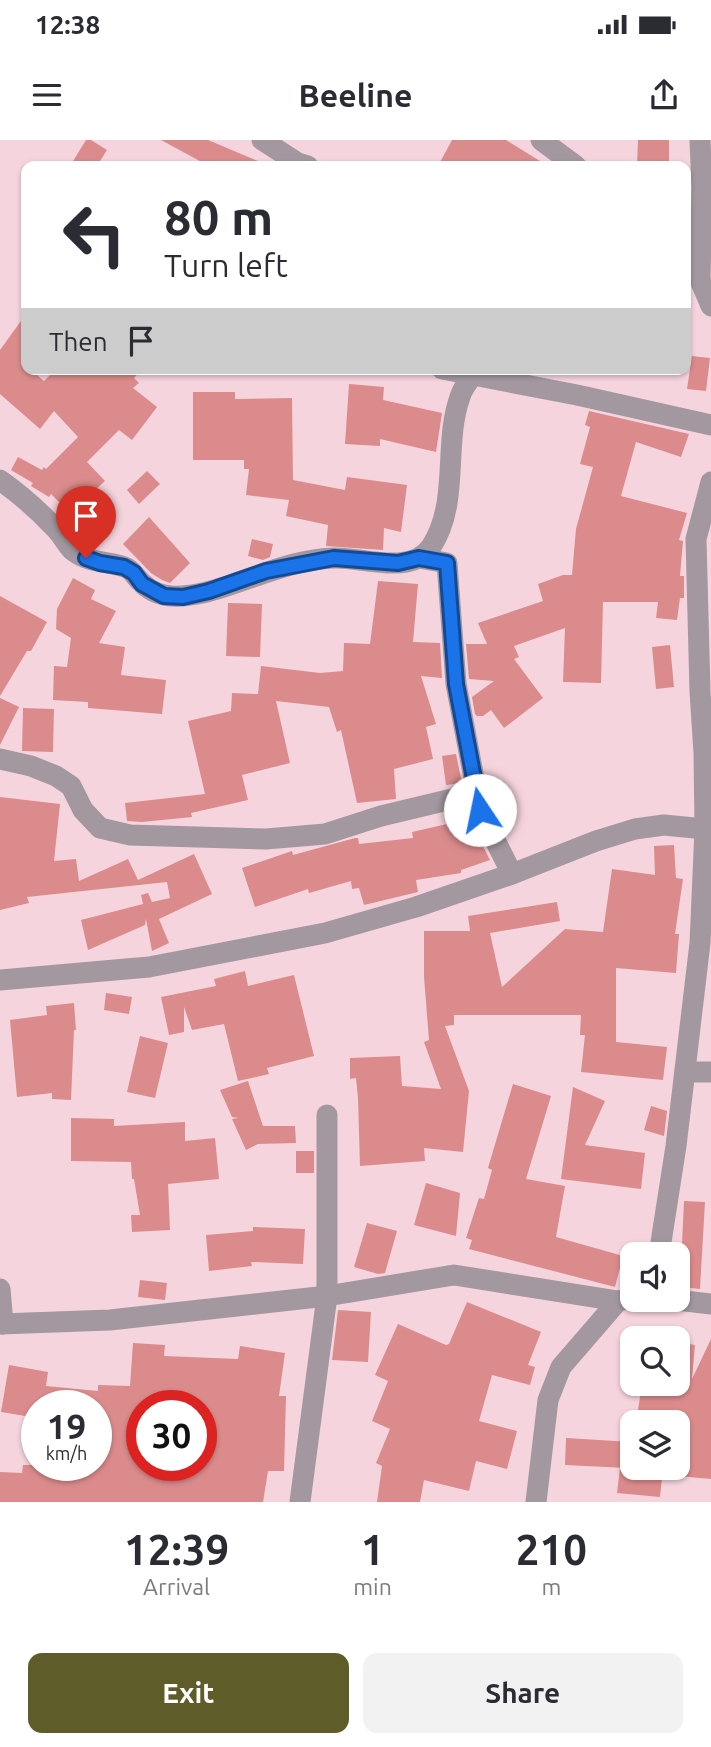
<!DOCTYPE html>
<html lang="en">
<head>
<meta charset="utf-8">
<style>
	:root { --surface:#fff; --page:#f2f2f3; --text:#2b2b33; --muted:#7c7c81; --accent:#5e5d29 }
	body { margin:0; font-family:Ubuntu,sans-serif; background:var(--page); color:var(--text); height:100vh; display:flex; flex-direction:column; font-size:26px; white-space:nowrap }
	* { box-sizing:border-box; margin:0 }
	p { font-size:23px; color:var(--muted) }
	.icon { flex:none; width:38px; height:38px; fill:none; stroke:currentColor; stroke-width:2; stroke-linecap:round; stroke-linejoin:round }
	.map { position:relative; height:1362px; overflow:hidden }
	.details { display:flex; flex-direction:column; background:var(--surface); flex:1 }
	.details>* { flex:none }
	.top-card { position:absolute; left:21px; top:21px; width:670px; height:214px; border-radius:14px; box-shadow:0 2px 5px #0004; background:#fff; color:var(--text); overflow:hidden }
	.fabs { position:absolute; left:620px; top:1102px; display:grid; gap:14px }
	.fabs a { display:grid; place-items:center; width:70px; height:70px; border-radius:14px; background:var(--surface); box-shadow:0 2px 5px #0004; font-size:35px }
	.speed { position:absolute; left:21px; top:1250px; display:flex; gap:14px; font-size:35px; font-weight:700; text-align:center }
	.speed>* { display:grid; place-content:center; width:91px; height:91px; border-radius:50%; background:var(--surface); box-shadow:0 2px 5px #0004; line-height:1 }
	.speed small { font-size:18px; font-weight:400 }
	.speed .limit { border:10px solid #d22; background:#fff; color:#111 }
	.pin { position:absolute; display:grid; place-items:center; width:60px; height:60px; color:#fff; margin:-72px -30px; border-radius:50% 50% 50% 0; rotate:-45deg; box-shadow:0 0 7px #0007 }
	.pin .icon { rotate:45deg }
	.me { position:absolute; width:77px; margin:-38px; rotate:349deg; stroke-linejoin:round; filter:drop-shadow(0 0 5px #0008) }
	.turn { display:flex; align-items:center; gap:24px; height:147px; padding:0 28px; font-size:32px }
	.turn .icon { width:91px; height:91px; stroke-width:2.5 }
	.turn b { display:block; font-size:49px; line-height:60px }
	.then { display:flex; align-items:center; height:66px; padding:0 28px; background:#0003; gap:14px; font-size:26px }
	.eta { display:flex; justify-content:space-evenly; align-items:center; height:119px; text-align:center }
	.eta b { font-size:42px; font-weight:700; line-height:49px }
	.button { display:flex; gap:14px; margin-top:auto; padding:14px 28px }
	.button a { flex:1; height:80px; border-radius:14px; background:var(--accent); color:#fff; font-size:28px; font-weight:700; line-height:80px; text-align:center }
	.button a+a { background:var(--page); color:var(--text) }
	.status { display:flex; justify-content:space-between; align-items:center; height:49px; padding:0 35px; background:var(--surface); direction:ltr }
	.status svg { height:19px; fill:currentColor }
	header { display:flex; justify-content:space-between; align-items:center; height:91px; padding:0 28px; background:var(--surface); font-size:32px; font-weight:700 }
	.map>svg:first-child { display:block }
	.building { fill:#db8b8c; fill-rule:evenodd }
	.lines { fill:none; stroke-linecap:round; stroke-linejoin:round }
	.street { stroke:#a398a0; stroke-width:21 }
	.route-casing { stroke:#114b97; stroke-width:18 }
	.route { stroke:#1a73e8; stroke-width:12 }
</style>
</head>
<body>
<div class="status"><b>12:38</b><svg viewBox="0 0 49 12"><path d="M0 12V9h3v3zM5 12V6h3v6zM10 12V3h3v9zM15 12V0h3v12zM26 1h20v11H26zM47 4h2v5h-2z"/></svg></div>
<header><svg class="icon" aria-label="menu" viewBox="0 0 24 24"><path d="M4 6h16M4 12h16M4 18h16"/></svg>Beeline<svg class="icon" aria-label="share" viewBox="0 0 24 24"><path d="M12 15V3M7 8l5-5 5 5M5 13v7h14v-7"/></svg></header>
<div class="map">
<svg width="711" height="1362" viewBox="0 0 711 1362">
	<rect width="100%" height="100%" fill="#f6d4de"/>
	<g class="building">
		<polygon points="86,0 91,0 107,10 97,26 70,26"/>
		<polygon points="161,0 208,0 270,26 209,26"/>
		<polygon points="452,0 506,0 548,26 438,26"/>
		<polygon points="638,0 669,0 669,26 637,26"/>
		<polygon points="26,174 26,229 30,229 44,241 56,229 142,229 134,238 139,243 133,248 157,267 132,300 119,290 87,322 105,341 70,373 51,354 49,357 31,346 33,343 11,330 18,317 42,330 44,327 46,329 78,297 54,271 40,289 0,254 0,210"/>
		<polygon points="692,216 710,218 706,251 687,249"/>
		<polygon points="349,244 384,247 383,260 442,273 436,312 380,299 380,306 345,304"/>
		<polygon points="193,252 235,252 235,259 292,258 293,340 345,350 347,337 407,345 401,392 384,388 383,410 326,406 328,385 286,376 289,360 246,355 249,329 244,329 244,320 193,320"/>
		<polygon points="589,271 689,294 681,317 636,302 621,356 687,373 679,400 683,401 680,436 684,436 684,458 680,458 677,480 656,478 658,462 603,462 601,543 563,542 565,488 514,506 519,517 514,519 543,558 504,588 491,570 483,576 477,576 475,574 472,557 494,541 469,539 466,504 487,504 478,483 543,461 538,444 563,435 572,435 576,389 593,327 580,324 590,287 585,285"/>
		<polygon points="147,331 160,344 139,364 127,350"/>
		<polygon points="149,377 190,423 170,443 162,440 151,433 123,404"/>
		<polygon points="252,399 273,404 270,417 263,420 248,416"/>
		<polygon points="73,438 95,450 91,459 116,471 99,503 125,507 121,535 166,540 162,574 88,568 88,562 53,560 54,526 67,527 71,498 56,489 57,469"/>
		<polygon points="378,441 418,444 413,502 440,503 442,538 421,536 436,584 426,587 433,619 394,629 396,659 357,663 341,590 337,592 329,567 276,561 290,623 242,635 248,660 191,673 192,677 142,682 127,681 125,663 205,654 188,581 231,571 232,553 258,554 261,526 320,533 343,531 344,503 370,504"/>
		<polygon points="0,456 47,482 31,511 27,511 0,556"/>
		<polygon points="228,463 262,464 260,517 226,516"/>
		<polygon points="670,505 674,547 656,549 652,507"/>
		<polygon points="0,558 19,567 0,605"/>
		<polygon points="23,568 54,569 53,612 22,611"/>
		<polygon points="456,614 462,643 446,645 442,616"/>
		<polygon points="0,657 60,664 54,721 76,719 79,741 128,719 138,740 194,714 212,754 159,779 169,803 152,811 146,779 145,785 88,810 81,780 143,764 141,755 148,753 152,762 170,758 167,742 27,757 29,763 0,770"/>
		<polygon points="469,679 490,720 461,730 461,733 416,740 418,752 364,765 359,748 352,749 351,741 309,753 308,749 255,767 242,728 292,711 293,715 355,698 358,698 359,704 413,698 412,692"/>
		<polygon points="674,705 676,738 683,739 675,794 679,794 676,833 616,828 616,902 667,907 663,940 581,932 585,895 580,895 581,875 454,875 454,885 445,886 469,951 463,1012 424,1008 425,1021 360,1026 358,958 356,938 350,939 350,918 400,916 402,946 441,949 424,902 429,900 424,837 424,791 470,791 468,776 557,762 560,781 490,793 502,847 565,789 603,792 612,729 655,735 654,706"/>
		<polygon points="245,831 248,846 294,835 314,916 267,928 269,934 238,941 224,884 192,890 184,867 184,892 169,895 161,857 216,846 214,839"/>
		<polygon points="106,853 132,857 129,874 104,870"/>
		<polygon points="74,863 76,890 74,890 71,960 52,959 52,953 17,957 10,880 47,875 46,866"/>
		<polygon points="140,896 168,903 155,958 127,952"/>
		<polygon points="248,941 263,986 295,986 296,1003 258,1004 246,1010 232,979 238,978 232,977 220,950"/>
		<polygon points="513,944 551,956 526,1039 565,1046 556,1097 623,1116 615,1147 469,1109 472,1100 466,1098 479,1058 484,1059 492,1030 488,1028"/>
		<polygon points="573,947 605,961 585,1005 645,1013 641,1049 561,1039"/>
		<polygon points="651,966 667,971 664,996 644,990"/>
		<polygon points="71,978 114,979 114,986 185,982 185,1001 215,998 219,1039 168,1044 170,1090 132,1092 131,1075 140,1075 134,1039 132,1039 131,1022 71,1021"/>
		<rect x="296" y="1011" width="18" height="22"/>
		<polygon points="426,1043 460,1053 456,1096 414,1085"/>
		<polygon points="684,1061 705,1062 700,1149 680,1147"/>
		<polygon points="367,1083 397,1091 385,1133 378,1134 354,1127"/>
		<polygon points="253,1087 305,1089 303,1124 251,1122 252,1126 209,1131 206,1095 253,1091"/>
		<polygon points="140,1140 167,1143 165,1160 138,1157"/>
		<polygon points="467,1162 541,1192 528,1225 535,1227 530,1245 492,1235 479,1281 517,1291 507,1329 476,1321 469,1351 424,1340 420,1362 377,1362 382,1326 376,1323 390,1289 372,1281 388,1241 375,1235 398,1184 446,1205 449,1204"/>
		<polygon points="338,1170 371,1172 368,1222 332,1220"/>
		<polygon points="711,1199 711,1339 677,1336 677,1283 636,1283 642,1244 677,1244 677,1202 695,1205 692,1239"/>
		<path d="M133 1203 165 1205 164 1216 238 1219 240 1206 285 1213 279 1256H286L284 1331H268L263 1362H0V1332L22 1333 23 1325H96L97 1265H37V1278L1 1272 9 1225 48 1232 46 1246 98 1251V1245L130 1246ZM142 1265H201V1325H142Z"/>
		<polygon points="566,1298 632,1302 632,1328 663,1328 660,1357 617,1353 620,1328 626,1328 565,1325"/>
	</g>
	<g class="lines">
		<g class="street">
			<polyline points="262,0 298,23 308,26"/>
			<polyline points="541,0 576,26"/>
			<polyline points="700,0 702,48 700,140"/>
			<polyline points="692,131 700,140 711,166"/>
			<polyline points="442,229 577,255 711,285"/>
			<path d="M0 340C20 354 39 371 56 389 62 395 66 404 72 410 90 425 110 420 127 428 134 432 136 438 142 443 160 461 185 457 207 452 249 441 290 419 335 418 363 417 411 436 431 407 460 363 443 304 460 257 462 249 469 241 473 234"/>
			<polyline points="419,418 447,423 456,544 480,670"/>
			<polyline points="0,619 31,626 56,636 71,646 83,670 100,688 130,695 266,699 325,694 381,676 452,659 467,662 480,670 512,734"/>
			<polyline points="0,840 149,827 325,793 416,767 512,734 596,701 635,689 664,685 705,689"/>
			<polyline points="685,932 711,932"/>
			<polyline points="659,1115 676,1006 700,803 705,689 704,613 700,552 696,399 711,342"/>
			<polyline points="0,1149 3,1184"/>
			<polyline points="677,1160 711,1164"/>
			<polyline points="0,1184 110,1180 327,1156 454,1135 618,1161"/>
			<polyline points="300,1362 327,1156 327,975"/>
			<polyline points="536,1362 548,1260 561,1227 618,1161 628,1159"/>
		</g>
	</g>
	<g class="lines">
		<g class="route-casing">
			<polyline id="route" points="86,418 100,423 124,427 134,433 142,444 164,456 183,457 209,451 266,431 334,418 398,423 419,418 447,423 456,544 480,670"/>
		</g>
		<use href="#route" class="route"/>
	</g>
</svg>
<div class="fabs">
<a><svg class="icon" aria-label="sound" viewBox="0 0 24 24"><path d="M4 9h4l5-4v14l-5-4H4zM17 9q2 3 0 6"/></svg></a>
<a><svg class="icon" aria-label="search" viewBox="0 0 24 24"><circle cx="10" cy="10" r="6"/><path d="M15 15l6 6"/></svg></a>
<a><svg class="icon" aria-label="layers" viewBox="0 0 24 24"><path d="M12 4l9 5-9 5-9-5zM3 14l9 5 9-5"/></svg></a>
</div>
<div class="speed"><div>19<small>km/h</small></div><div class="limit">30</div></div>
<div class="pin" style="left:86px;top:418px;background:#d93025"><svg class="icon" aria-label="arrive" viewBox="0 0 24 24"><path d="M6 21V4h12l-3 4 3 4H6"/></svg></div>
<svg class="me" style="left:480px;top:670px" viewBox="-20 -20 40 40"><circle r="19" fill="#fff"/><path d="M0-13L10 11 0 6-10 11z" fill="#1a73e8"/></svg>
<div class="top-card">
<div class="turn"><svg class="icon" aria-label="left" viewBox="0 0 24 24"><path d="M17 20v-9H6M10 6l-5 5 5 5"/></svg><div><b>80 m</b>Turn left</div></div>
<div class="then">Then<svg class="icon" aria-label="arrive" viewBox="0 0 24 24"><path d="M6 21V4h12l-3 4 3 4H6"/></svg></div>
</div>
</div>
<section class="details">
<div class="eta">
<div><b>12:39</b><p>Arrival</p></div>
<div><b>1</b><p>min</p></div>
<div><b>210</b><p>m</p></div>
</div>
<div class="button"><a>Exit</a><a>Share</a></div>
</section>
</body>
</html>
